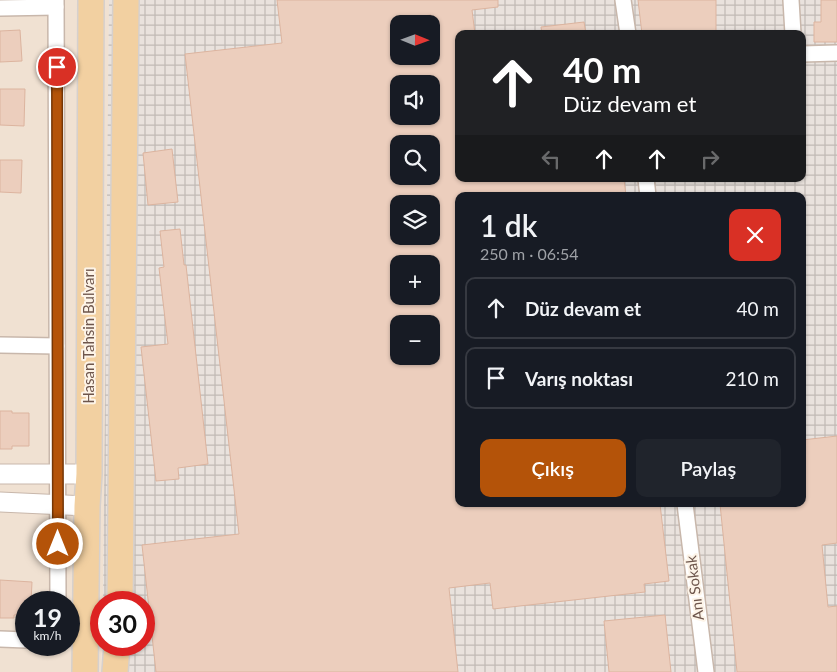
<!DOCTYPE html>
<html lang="tr">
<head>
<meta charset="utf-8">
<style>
	:root { --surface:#171b24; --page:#20242c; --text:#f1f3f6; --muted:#9ea1a6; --line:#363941; --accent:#b45309 }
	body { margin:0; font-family:Lato,sans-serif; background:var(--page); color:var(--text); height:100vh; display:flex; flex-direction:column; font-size:19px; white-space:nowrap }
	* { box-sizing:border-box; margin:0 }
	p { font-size:16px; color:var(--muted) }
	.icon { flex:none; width:28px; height:28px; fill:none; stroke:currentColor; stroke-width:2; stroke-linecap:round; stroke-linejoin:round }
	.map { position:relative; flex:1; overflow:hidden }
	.drawer { position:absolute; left:455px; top:192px; width:351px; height:315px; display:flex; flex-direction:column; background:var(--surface); border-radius:10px; box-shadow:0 1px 4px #0004 }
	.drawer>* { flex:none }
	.guide { position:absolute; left:455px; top:30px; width:351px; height:152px; border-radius:10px; box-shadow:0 1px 4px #0004; background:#202124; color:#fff; overflow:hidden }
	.needle { width:32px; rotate:91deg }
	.fabs { position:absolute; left:390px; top:15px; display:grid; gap:10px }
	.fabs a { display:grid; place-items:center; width:50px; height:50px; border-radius:10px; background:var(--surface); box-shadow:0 1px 4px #0004; font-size:25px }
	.speed { position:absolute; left:15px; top:591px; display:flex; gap:10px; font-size:25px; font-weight:700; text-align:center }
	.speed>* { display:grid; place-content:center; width:65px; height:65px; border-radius:50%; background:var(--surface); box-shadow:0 1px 4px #0004; line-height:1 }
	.speed small { font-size:12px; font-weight:400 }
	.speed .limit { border:8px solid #d22; background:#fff; color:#111 }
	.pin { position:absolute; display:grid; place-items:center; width:42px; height:42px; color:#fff; margin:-21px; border:2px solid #fff; border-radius:50%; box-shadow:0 1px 5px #0007 }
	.me { position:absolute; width:55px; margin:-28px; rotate:0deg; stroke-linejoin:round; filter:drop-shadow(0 0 4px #0008) }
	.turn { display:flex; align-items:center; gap:18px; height:105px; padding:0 25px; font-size:22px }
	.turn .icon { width:65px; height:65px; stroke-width:2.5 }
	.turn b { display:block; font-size:35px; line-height:42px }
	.lanes { display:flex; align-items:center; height:48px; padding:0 25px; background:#0003; justify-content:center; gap:25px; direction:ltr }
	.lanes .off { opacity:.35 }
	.round { display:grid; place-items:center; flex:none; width:52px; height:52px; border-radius:10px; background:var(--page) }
	.head { display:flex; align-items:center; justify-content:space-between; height:85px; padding:0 25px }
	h1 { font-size:30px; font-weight:600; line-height:38px }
	.cta { display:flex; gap:10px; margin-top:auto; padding:10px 25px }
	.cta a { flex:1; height:58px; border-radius:10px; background:var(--accent); color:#fff; font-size:20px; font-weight:600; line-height:58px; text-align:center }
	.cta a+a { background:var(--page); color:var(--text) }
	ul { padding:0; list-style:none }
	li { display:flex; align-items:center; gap:15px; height:62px; margin:0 10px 8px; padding:0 15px; border:2px solid var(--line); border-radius:10px }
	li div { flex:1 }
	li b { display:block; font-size:19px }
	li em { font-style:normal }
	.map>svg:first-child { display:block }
	.residential { fill:#f0e1d2; fill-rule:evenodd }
	.industrial { fill:url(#industrial-grid); fill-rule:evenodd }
	.building { fill:#eccebd; stroke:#dcb49f; fill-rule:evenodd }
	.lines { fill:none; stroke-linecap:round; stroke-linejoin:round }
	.minor-casing { stroke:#c8b7ab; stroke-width:18 }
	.tertiary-casing { stroke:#c8b7ab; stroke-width:21 }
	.primary-casing { stroke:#d6d0cd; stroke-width:28 }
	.minor { stroke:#fff; stroke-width:15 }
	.tertiary { stroke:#fff; stroke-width:19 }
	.primary { stroke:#f2d0a1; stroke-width:25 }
	.route-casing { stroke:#753606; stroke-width:12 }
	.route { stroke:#b45309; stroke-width:9 }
	.labels { text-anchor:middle; stroke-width:4; stroke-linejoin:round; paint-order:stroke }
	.street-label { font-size:15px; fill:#6e564c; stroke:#fdf4e8 }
</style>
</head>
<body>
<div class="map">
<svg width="837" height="672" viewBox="0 0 837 672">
	<defs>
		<pattern id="industrial-grid" width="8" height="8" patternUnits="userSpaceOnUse" patternTransform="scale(1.25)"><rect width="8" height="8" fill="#e9e2dd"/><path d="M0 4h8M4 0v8" fill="none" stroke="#c1bab5"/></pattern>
	</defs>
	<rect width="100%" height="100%" fill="#f9efe2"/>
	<path class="residential" d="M0 0H109L108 274 103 602H101L102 672H0ZM26 602H69V645H26Z"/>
	<path class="industrial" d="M109 0H837V672H102L103 645H144V602H103ZM399 24H431V56H399ZM459 34H802V179H459ZM399 84H431V116H399ZM399 144H431V176H399ZM459 196H802V504H459ZM399 204H431V236H399ZM399 264H431V296H399ZM399 324H431V356H399Z"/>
	<g class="building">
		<path d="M277 0H498V7L472 10 475 34H459V179H624L626 196H459V504H660L669 581 644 584 645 592 493 609 490 583 449 588 458 672H156L142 545 239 534 185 54 282 43ZM431 15V56H399V19ZM399 84H431V116H399ZM399 144H431V176H399ZM399 204H431V236H399ZM399 264H431V296H399ZM399 324H431V356H399Z"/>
		<polygon points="638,0 716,0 716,34 642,34"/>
		<polygon points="821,0 837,0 837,42 814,42 814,22 821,22"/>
		<polygon points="584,22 586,34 542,34 541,27"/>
		<polygon points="20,30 22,61 0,62 0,31"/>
		<polygon points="0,89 25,89 24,126 0,125"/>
		<polygon points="172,149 178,202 148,205 143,153"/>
		<polygon points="0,160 22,160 21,193 0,192"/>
		<polygon points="180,229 184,265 186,265 208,464 178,468 179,479 156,481 141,347 168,344 159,268 164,267 160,231"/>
		<polygon points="0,411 12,411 12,413 29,413 29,446 12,446 12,449 0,449"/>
		<polygon points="837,436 837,543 822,545 828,607 837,606 837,672 737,672 720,504 802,504 802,440"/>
		<polygon points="0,580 32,582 31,602 26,602 26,615 14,615 14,618 0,618"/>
		<polygon points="665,615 671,672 609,672 604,621"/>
	</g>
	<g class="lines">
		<g class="minor-casing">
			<g id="minor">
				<polyline points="56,0 58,602"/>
				<polyline points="623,0 628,34"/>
				<polyline points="791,0 793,34"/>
				<polyline points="0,8 56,7"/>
				<polyline points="802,54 837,53"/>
				<polyline points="646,179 648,196"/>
				<polyline points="0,345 57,346"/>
				<polyline points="685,504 706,672"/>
				<polyline points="0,639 26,640"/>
			</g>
		</g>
		<g class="tertiary-casing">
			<g id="tertiary">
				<polyline points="0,474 89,474"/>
				<polyline points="0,502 87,506"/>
			</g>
		</g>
		<g class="primary-casing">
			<g id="primary">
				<polyline points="120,602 126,0"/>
				<polyline points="85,672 87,506 89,474 91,0"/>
				<polyline points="115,672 117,645"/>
			</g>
		</g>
		<use href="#minor" class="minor"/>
		<use href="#tertiary" class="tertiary"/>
		<use href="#primary" class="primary"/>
	</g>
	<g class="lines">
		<g class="route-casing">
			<polyline id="route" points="57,67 58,544"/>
		</g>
		<use href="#route" class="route"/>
	</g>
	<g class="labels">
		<g class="street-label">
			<text transform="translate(89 336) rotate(-90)" y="5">Hasan Tahsin Bulvarı</text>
			<text transform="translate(695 588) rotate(-97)" y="5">Anı Sokak</text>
		</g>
	</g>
</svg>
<div class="fabs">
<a><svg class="needle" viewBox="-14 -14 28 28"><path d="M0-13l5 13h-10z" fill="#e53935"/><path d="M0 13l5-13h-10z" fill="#9ea1a6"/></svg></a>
<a><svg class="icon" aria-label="sound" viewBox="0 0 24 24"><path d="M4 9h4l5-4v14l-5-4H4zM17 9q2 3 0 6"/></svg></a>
<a><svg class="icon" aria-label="search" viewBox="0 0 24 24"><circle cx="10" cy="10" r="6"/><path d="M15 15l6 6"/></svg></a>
<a><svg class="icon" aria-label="layers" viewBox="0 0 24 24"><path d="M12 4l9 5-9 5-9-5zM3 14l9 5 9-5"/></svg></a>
<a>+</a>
<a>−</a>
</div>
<div class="speed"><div>19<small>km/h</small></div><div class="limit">30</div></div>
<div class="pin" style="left:57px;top:67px;background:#d93025"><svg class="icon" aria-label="arrive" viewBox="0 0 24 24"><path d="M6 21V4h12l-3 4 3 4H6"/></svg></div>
<svg class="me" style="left:58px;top:544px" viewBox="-20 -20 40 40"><circle r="17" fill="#b45309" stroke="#fff" stroke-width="3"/><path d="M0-11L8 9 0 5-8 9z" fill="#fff"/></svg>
<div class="guide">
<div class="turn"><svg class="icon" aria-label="ahead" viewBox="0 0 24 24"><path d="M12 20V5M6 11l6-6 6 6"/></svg><div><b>40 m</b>Düz devam et</div></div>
<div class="lanes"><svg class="icon off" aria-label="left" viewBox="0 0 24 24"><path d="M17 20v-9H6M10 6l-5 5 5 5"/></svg><svg class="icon" aria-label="ahead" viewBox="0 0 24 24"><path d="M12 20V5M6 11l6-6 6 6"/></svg><svg class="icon" aria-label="ahead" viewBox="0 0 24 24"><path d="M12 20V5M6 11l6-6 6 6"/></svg><svg class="icon off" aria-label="right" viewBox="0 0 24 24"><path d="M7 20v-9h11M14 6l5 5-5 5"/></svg></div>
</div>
<section class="drawer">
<div class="head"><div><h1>1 dk</h1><p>250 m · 06:54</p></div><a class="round" style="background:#d93025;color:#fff"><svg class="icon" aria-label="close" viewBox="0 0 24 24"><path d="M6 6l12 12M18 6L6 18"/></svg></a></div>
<ul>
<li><svg class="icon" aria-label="ahead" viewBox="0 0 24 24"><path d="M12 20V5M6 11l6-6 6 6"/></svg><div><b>Düz devam et</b></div><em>40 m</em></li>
<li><svg class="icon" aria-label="arrive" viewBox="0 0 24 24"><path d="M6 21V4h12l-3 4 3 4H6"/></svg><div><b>Varış noktası</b></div><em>210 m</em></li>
</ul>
<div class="cta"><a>Çıkış</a><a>Paylaş</a></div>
</section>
</div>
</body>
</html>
